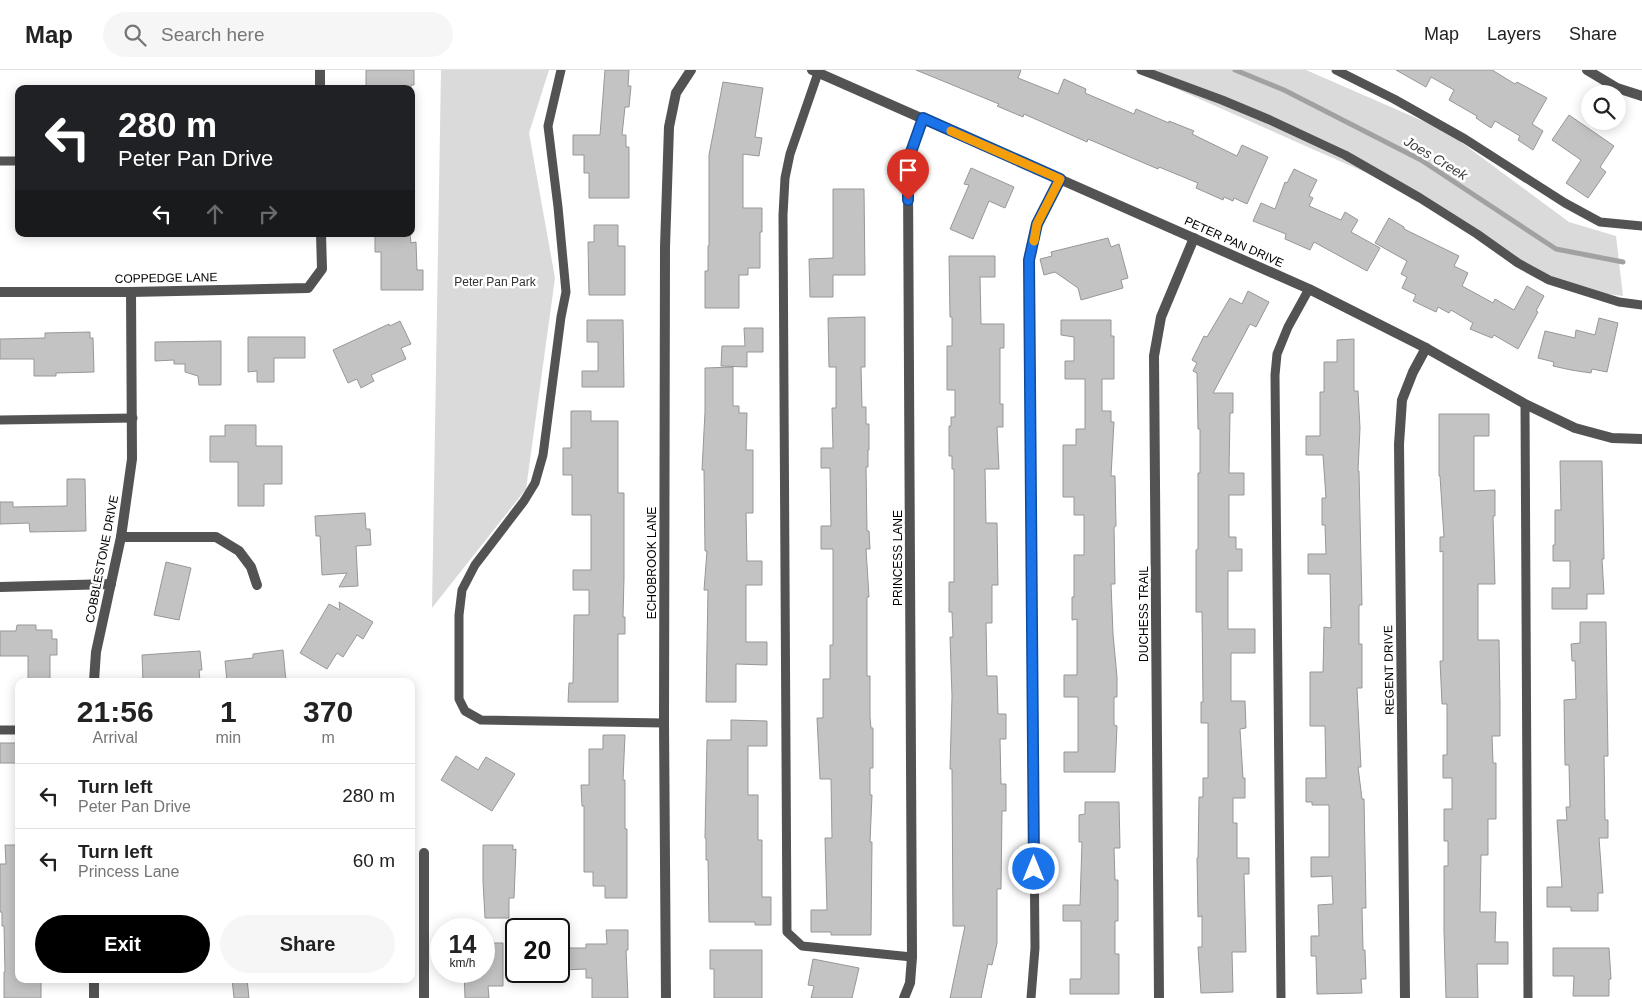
<!DOCTYPE html>
<html lang="en">
<head>
<meta charset="utf-8">
<style>
	:root { --surface:#fff; --page:#f6f6f6; --text:#222; --muted:#767676; --line:#e0e0e0; --accent:#000 }
	body { margin:0; font-family:Helvetica,sans-serif; background:var(--page); color:var(--text); height:100vh; display:flex; flex-direction:column; font-size:19px; white-space:nowrap }
	* { box-sizing:border-box; margin:0 }
	p { font-size:16px; color:var(--muted) }
	.icon { flex:none; width:28px; height:28px; fill:none; stroke:currentColor; stroke-width:2; stroke-linecap:round; stroke-linejoin:round }
	.map { position:relative; flex:1; overflow:hidden }
	.drawer { position:absolute; left:15px; top:608px; width:400px; height:305px; display:flex; flex-direction:column; background:var(--surface); border-radius:10px; box-shadow:0 2px 12px #0003 }
	.drawer>* { flex:none }
	.banner { position:absolute; left:15px; top:15px; width:400px; height:152px; border-radius:10px; box-shadow:0 2px 12px #0003; background:#202124; color:#fff; overflow:hidden }
	.controls { position:absolute; left:1581px; top:15px; display:grid; gap:10px }
	.controls a { display:grid; place-items:center; width:45px; height:45px; border-radius:50%; background:var(--surface); box-shadow:0 2px 12px #0003; font-size:25px }
	.speed { position:absolute; left:430px; top:848px; display:flex; gap:10px; font-size:25px; font-weight:700; text-align:center }
	.speed>* { display:grid; place-content:center; width:65px; height:65px; border-radius:50%; background:var(--surface); box-shadow:0 2px 12px #0003; line-height:1 }
	.speed small { font-size:12px; font-weight:400 }
	.speed .limit { border:2px solid #111; border-radius:8px; background:#fff; color:#111 }
	.pin { position:absolute; display:grid; place-items:center; width:42px; height:42px; color:#fff; margin:-51px -21px; border-radius:50% 50% 50% 0; rotate:-45deg; box-shadow:0 0 5px #0007 }
	.pin .icon { rotate:45deg }
	.me { position:absolute; width:55px; margin:-28px; rotate:0deg; stroke-linejoin:round; filter:drop-shadow(0 0 4px #0008) }
	.turn { display:flex; align-items:center; gap:18px; height:105px; padding:0 20px; font-size:22px }
	.turn .icon { width:65px; height:65px; stroke-width:2.5 }
	.turn b { display:block; font-size:35px; line-height:42px }
	.lanes { display:flex; align-items:center; height:48px; padding:0 20px; background:#0003; justify-content:center; gap:25px; direction:ltr }
	.lanes .off { opacity:.35 }
	.eta { display:flex; justify-content:space-evenly; align-items:center; height:85px; text-align:center }
	.eta b { font-size:30px; font-weight:600; line-height:35px }
	.button { display:flex; gap:10px; margin-top:auto; padding:10px 20px }
	.button a { flex:1; height:58px; border-radius:30px; background:var(--accent); color:#fff; font-size:20px; font-weight:600; line-height:58px; text-align:center }
	.button a+a { background:var(--page); color:var(--text) }
	ul { padding:0; list-style:none }
	li { display:flex; align-items:center; gap:15px; height:65px; padding:0 20px; border-top:1px solid var(--line) }
	li div { flex:1 }
	li b { display:block; font-size:19px }
	li em { font-style:normal }
	header { display:flex; align-items:center; gap:30px; box-sizing:border-box; height:70px; padding:0 25px; background:var(--surface); border-bottom:1px solid var(--line) }
	header strong { font-size:24px }
	nav { display:flex; gap:28px; margin-inline-start:auto; font-size:18px }
	.search { width:350px; height:45px; background:var(--page); display:flex; align-items:center; gap:12px; box-sizing:border-box; padding:0 18px; border-radius:28px; color:var(--muted); font-size:19px }
	.map>svg:first-child { display:block }
	.green { fill:#dadada }
	.lines { fill:none; stroke-linecap:round; stroke-linejoin:round }
	.stream { stroke:#a1a1a1; stroke-width:5 }
	.building { fill:#c3c3c3; stroke:#979797 }
	.service { stroke:#535353; stroke-width:9 }
	.minor { stroke:#535353; stroke-width:10 }
	.route-casing { stroke:#114b97; stroke-width:12 }
	.route { stroke:#1a73e8; stroke-width:9 }
	.slow { stroke:#f59e0b; stroke-width:9 }
	.labels { text-anchor:middle; stroke-width:5; stroke-linejoin:round; paint-order:stroke }
	.street-label { font-size:12px; fill:#000; stroke:#fff }
	.park-label { font-size:12px; fill:#313131; stroke:#fff }
	.water-label { font-size:14px; font-style:italic; fill:#424242; stroke:#fff }
</style>
</head>
<body>
<header>
<strong>Map</strong>
<div class="search"><svg class="icon" aria-label="search" viewBox="0 0 24 24"><circle cx="10" cy="10" r="6"/><path d="M15 15l6 6"/></svg>Search here</div>
<nav><a>Map</a><a>Layers</a><a>Share</a></nav>
</header>
<div class="map">
<svg width="1642" height="928" viewBox="0 0 1642 928">
	<rect width="100%" height="100%" fill="#fff"/>
	<g class="green">
		<polygon points="441,0 549,0 529,63 555,208 526,419 432,538"/>
		<polygon points="1134,0 1306,0 1446,61 1569,152 1616,166 1623,226 1563,218 1421,127"/>
	</g>
	<g class="lines">
		<polyline class="stream" points="1235,0 1284,20 1421,90 1556,179 1623,192"/>
	</g>
	<g class="building">
		<polygon points="366,0 414,0 414,15 411,15 411,19 366,19"/>
		<polygon points="605,0 629,0 628,16 631,16 629,37 625,37 622,65 626,65 626,77 629,77 629,128 589,128 589,103 584,103 584,85 573,85 573,65 600,65"/>
		<polygon points="916,0 1021,0 1018,8 1058,24 1064,9 1086,19 1085,23 1134,44 1136,39 1169,53 1169,51 1194,61 1192,64 1237,86 1242,75 1268,87 1247,134 1234,128 1233,131 1224,127 1223,130 1196,118 1198,113 1159,97 1158,99 1088,69 1087,72 1024,44 1023,47 997,36 999,34"/>
		<polygon points="1396,0 1492,0 1515,14 1517,12 1547,28 1532,54 1543,61 1533,80 1518,70 1520,66 1495,51 1491,58 1476,48 1477,46 1449,30 1454,20 1431,7 1426,17"/>
		<polygon points="723,12 763,18 755,67 762,68 759,86 743,84 743,138 762,138 762,162 760,162 760,198 748,198 748,205 739,205 739,238 705,238 705,201 708,201 708,176 709,176 709,85"/>
		<polygon points="1569,45 1614,76 1600,97 1606,102 1588,128 1566,113 1581,90 1552,70"/>
		<polygon points="971,98 1014,117 1005,138 989,131 973,169 950,159 969,115 964,114"/>
		<polygon points="1294,99 1317,110 1309,126 1313,128 1309,136 1341,150 1345,142 1358,150 1351,162 1380,178 1367,201 1314,172 1310,180 1285,169 1286,164 1253,151 1261,133 1275,139 1285,112 1287,113"/>
		<polygon points="833,119 864,119 865,205 833,205 833,227 810,227 809,189 833,188"/>
		<polygon points="1389,148 1404,157 1404,159 1459,186 1454,196 1468,203 1462,216 1493,233 1495,229 1514,240 1527,216 1544,226 1536,241 1538,242 1518,279 1494,265 1492,268 1470,259 1473,253 1451,240 1449,243 1438,237 1436,242 1413,231 1416,225 1402,218 1407,207 1401,204 1407,191 1375,173"/>
		<polygon points="594,155 618,155 618,176 625,176 625,225 589,225 588,172 594,172"/>
		<polygon points="375,164 410,164 411,173 416,172 417,200 423,200 423,220 381,220 381,182 375,182"/>
		<polygon points="1108,168 1111,177 1119,174 1128,208 1121,210 1123,218 1081,230 1078,218 1055,202 1044,205 1040,189 1052,186 1051,182"/>
		<polygon points="949,186 995,186 995,207 980,207 981,254 1004,254 1004,278 1000,278 1000,334 1003,334 1003,357 997,357 999,399 985,399 986,453 997,453 998,515 992,515 992,553 986,553 987,606 997,606 998,644 1006,644 1006,669 1000,669 1001,714 1006,714 1006,741 1002,741 1001,819 997,819 997,873 992,895 988,894 981,928 950,928 965,856 953,856 952,699 950,699 952,626 950,567 953,567 952,542 949,542 949,512 954,512 954,399 952,399 952,386 949,386 949,356 951,356 951,347 955,347 955,320 947,320 947,276 952,276 952,247 950,247"/>
		<polygon points="1248,221 1269,232 1256,257 1250,254 1213,323 1233,323 1233,343 1230,343 1229,403 1244,403 1244,425 1229,425 1229,467 1236,467 1236,479 1242,479 1242,501 1228,501 1228,559 1255,559 1255,583 1231,583 1231,631 1245,631 1246,658 1240,659 1243,708 1245,708 1245,728 1233,728 1233,753 1237,753 1237,788 1249,788 1249,804 1244,804 1246,882 1232,882 1233,922 1201,923 1198,877 1202,877 1202,846 1198,847 1197,788 1198,788 1199,727 1203,727 1203,708 1208,708 1208,653 1201,653 1201,632 1203,632 1202,542 1196,542 1196,480 1198,479 1198,403 1200,403 1200,359 1198,359 1197,303 1193,301 1197,293 1192,290 1204,266 1207,267 1230,228 1242,234"/>
		<polygon points="865,247 865,297 861,297 862,337 866,337 866,354 869,354 869,380 868,380 868,397 866,397 867,461 869,461 870,479 866,479 869,527 867,527 867,606 870,606 870,647 871,658 873,658 873,698 870,698 870,725 872,725 870,772 872,772 871,865 831,865 831,862 811,862 811,840 827,840 825,768 832,768 831,709 820,709 817,648 823,648 823,609 830,609 830,575 833,575 833,479 821,479 821,456 831,456 830,398 821,398 821,378 833,378 832,338 836,338 836,297 829,297 828,248"/>
		<polygon points="1599,248 1618,253 1607,302 1592,299 1591,303 1571,300 1553,296 1554,292 1538,288 1545,261 1575,268 1576,260 1595,265"/>
		<polygon points="587,250 623,250 624,317 582,317 582,301 598,301 598,272 587,272"/>
		<polygon points="1061,250 1111,250 1111,266 1114,266 1114,309 1102,309 1102,341 1111,341 1111,352 1114,352 1111,406 1115,406 1116,456 1114,457 1115,514 1111,514 1113,564 1117,607 1117,627 1114,627 1114,655 1117,656 1115,702 1064,702 1064,682 1078,682 1078,627 1064,627 1064,605 1077,605 1077,549 1072,550 1072,527 1074,527 1074,485 1084,485 1084,445 1074,445 1074,427 1063,427 1063,375 1076,375 1076,359 1085,359 1085,309 1065,309 1065,291 1074,291 1074,267 1061,265"/>
		<polygon points="400,251 411,274 401,278 406,289 371,305 374,311 361,318 357,309 348,313 333,280 389,254 390,256"/>
		<polygon points="744,258 763,258 763,282 747,282 747,297 721,296 722,276 745,276"/>
		<polygon points="90,262 90,268 93,268 94,302 56,303 56,306 34,306 34,289 0,289 0,269 45,268 45,263"/>
		<polygon points="248,267 305,267 305,288 274,288 274,312 257,312 257,301 248,302"/>
		<polygon points="1354,269 1354,321 1358,321 1360,358 1358,401 1359,401 1362,535 1359,535 1359,574 1362,574 1362,618 1357,618 1361,697 1358,697 1362,729 1364,729 1366,838 1362,838 1363,880 1365,880 1366,909 1361,909 1362,923 1317,924 1316,886 1311,886 1311,866 1319,866 1318,835 1333,834 1332,806 1311,807 1311,787 1329,787 1329,735 1312,735 1312,732 1306,732 1306,708 1326,708 1325,656 1310,656 1310,602 1323,602 1324,557 1331,558 1330,504 1308,504 1308,484 1326,484 1325,455 1322,455 1322,428 1326,428 1323,385 1306,385 1306,366 1320,366 1320,322 1324,322 1324,292 1337,292 1337,270"/>
		<polygon points="221,271 221,315 199,315 198,306 185,302 185,294 174,294 174,290 155,291 155,272"/>
		<polygon points="733,297 733,336 739,336 739,343 747,343 746,380 753,380 753,443 746,443 747,491 762,491 762,515 746,515 746,572 767,572 767,595 736,594 736,632 706,632 708,520 704,520 707,481 705,481 704,400 702,400 705,342 705,298"/>
		<polygon points="571,341 591,341 591,351 618,351 618,423 624,423 624,507 623,547 625,547 625,564 618,564 618,632 568,632 569,613 573,613 574,545 589,545 589,520 573,520 573,500 591,500 591,445 572,445 572,405 563,405 563,378 571,378"/>
		<polygon points="1439,344 1489,344 1489,366 1474,366 1474,421 1495,420 1495,446 1493,446 1495,514 1478,514 1478,570 1499,570 1500,634 1500,666 1492,666 1493,693 1496,693 1496,749 1488,749 1488,785 1481,785 1480,842 1496,842 1495,872 1508,872 1508,894 1477,894 1478,928 1446,928 1444,860 1444,796 1448,796 1448,771 1444,771 1444,739 1452,739 1452,708 1443,708 1443,685 1447,685 1447,634 1442,634 1440,591 1443,591 1443,481 1440,482 1440,467 1444,467 1440,406 1439,406"/>
		<polygon points="225,355 256,355 256,376 282,376 282,414 264,414 264,436 238,436 238,392 210,392 210,366 225,366"/>
		<polygon points="1560,391 1602,391 1604,489 1602,489 1604,524 1587,524 1587,539 1552,539 1552,518 1570,518 1570,491 1553,491 1553,475 1555,475 1555,440 1561,440"/>
		<polygon points="67,409 85,409 86,461 30,462 29,453 0,454 0,432 13,432 13,437 67,436"/>
		<polygon points="365,443 366,459 370,459 371,475 356,476 358,516 339,517 347,503 322,505 320,466 316,466 315,446"/>
		<polygon points="166,492 191,498 179,550 154,545"/>
		<polygon points="339,532 373,552 363,569 357,565 343,587 337,583 327,599 300,583 329,534 340,540"/>
		<polygon points="1580,552 1606,552 1608,686 1604,686 1605,750 1608,750 1608,768 1599,768 1603,823 1598,823 1598,841 1571,841 1571,837 1547,837 1547,817 1562,817 1557,750 1567,750 1566,737 1570,737 1569,695 1565,695 1564,630 1576,629 1575,591 1572,591 1571,574 1580,573"/>
		<polygon points="17,555 36,555 36,560 52,560 52,569 57,569 57,585 50,585 50,611 28,611 28,586 0,586 0,561 16,561"/>
		<polygon points="283,580 286,611 227,611 225,591 253,588 253,584"/>
		<polygon points="200,581 202,600 199,600 200,611 143,611 142,585"/>
		<polygon points="731,650 767,651 767,676 748,676 748,725 758,725 758,770 762,770 762,827 771,827 771,855 755,855 755,852 709,852 708,790 706,790 706,768 705,768 707,670 731,670"/>
		<polygon points="603,665 625,665 623,710 625,710 625,759 627,759 627,828 605,828 605,816 593,816 593,802 584,802 584,736 582,736 581,715 589,715 589,679 603,679"/>
		<rect x="0" y="673" width="19" height="20"/>
		<polygon points="456,686 478,700 486,687 515,704 492,741 441,710"/>
		<polygon points="1085,732 1119,732 1120,778 1114,778 1115,810 1118,810 1118,851 1115,851 1115,884 1119,884 1119,924 1070,924 1070,909 1081,909 1081,851 1063,851 1063,835 1080,835 1082,772 1079,772 1079,745 1085,744"/>
		<polygon points="5,775 19,775 19,909 41,909 41,928 4,928 4,902 5,902 4,856 2,856 2,842 0,842 0,794 6,794"/>
		<polygon points="483,775 513,775 513,780 516,779 514,828 509,828 509,848 485,848 483,811"/>
		<polygon points="606,860 628,860 628,880 626,880 628,928 592,928 592,908 586,908 586,899 563,900 562,878 586,878 586,874 607,874"/>
		<polygon points="484,873 503,873 503,916 488,916 489,928 465,928 464,901 484,901"/>
		<polygon points="1553,878 1609,878 1611,909 1609,909 1609,926 1573,926 1574,906 1553,906"/>
		<polygon points="710,880 762,880 762,928 714,928 714,899 710,899"/>
		<polygon points="813,889 859,898 852,928 811,928 814,916 808,915"/>
		<polygon points="232,909 247,909 249,928 234,928"/>
	</g>
	<g class="lines">
		<g class="service">
			<polyline points="561,0 548,56 558,137 566,222 561,247 543,385 535,413 524,431 475,495 462,520 459,545 459,629 465,641 481,650 664,653"/>
			<polyline points="1141,0 1222,30 1270,50 1345,85 1420,128 1477,164 1518,193 1549,210 1619,232 1642,235"/>
			<polyline points="1336,0 1394,29 1465,69 1565,133 1600,152 1642,156"/>
			<polyline points="818,3 790,84 785,108 783,145 787,862 802,876 912,887"/>
			<polyline points="0,91 19,91"/>
			<polyline points="1525,334 1528,928"/>
			<polyline points="0,350 133,348"/>
			<polyline points="0,660 19,660"/>
			<polyline points="1031,928 1035,878 1029,190 1037,154 1060,109"/>
			<polyline points="1281,928 1275,305 1277,284 1288,257 1309,219"/>
		</g>
		<g class="minor">
			<polyline points="320,0 320,19"/>
			<polyline points="812,0 1309,219 1426,278 1525,334 1575,358 1612,368 1642,369"/>
			<polyline points="1587,0 1617,18 1642,26"/>
			<polyline points="0,222 131,222 308,218 322,199 321,164"/>
			<polyline points="121,467 216,467 239,481 251,497 257,515"/>
			<polyline points="0,517 111,514"/>
			<polyline points="94,611 96,582 121,467 132,389 131,222"/>
			<polyline points="94,909 94,928"/>
			<polyline points="424,928 424,783"/>
			<polyline points="666,928 664,653 665,177 669,57 676,23 691,0"/>
			<polyline points="904,928 910,913 912,887 908,110 911,82 923,48"/>
			<polyline points="1159,928 1154,286 1161,247 1194,168"/>
			<polyline points="1405,928 1399,374 1402,330 1413,302 1426,278"/>
		</g>
	</g>
	<g class="lines">
		<g class="route-casing">
			<polyline id="route" points="908,130 908,110 911,82 923,48 1060,109 1037,154 1029,190 1034,799"/>
		</g>
		<use href="#route" class="route"/>
		<polyline class="slow" points="951,61 1060,109 1037,154 1034,171"/>
	</g>
	<g class="labels">
		<g class="street-label">
			<text transform="translate(1234 172) rotate(24)" y="4">PETER PAN DRIVE</text>
			<text transform="translate(166 208) rotate(-1)" y="4">COPPEDGE LANE</text>
			<text transform="translate(898 488) rotate(-90)" y="4">PRINCESS LANE</text>
			<text transform="translate(102 489) rotate(-79)" y="4">COBBLESTONE DRIVE</text>
			<text transform="translate(652 493) rotate(-90)" y="4">ECHOBROOK LANE</text>
			<text transform="translate(1144 544) rotate(-90)" y="4">DUCHESS TRAIL</text>
			<text transform="translate(1389 600) rotate(-91)" y="4">REGENT DRIVE</text>
		</g>
		<g class="park-label">
			<text x="495" y="216">Peter Pan Park</text>
		</g>
		<g class="water-label">
			<text transform="translate(1436 88) rotate(31)" y="5">Joes Creek</text>
		</g>
	</g>
</svg>
<div class="controls">
<a><svg class="icon" aria-label="search" viewBox="0 0 24 24"><circle cx="10" cy="10" r="6"/><path d="M15 15l6 6"/></svg></a>
</div>
<div class="speed"><div>14<small>km/h</small></div><div class="limit">20</div></div>
<div class="pin" style="left:908px;top:130px;background:#d93025"><svg class="icon" aria-label="arrive" viewBox="0 0 24 24"><path d="M6 21V4h12l-3 4 3 4H6"/></svg></div>
<svg class="me" style="left:1034px;top:799px" viewBox="-20 -20 40 40"><circle r="17" fill="#1a73e8" stroke="#fff" stroke-width="3"/><path d="M0-11L8 9 0 5-8 9z" fill="#fff"/></svg>
<div class="banner">
<div class="turn"><svg class="icon" aria-label="left" viewBox="0 0 24 24"><path d="M17 20v-9H6M10 6l-5 5 5 5"/></svg><div><b>280 m</b>Peter Pan Drive</div></div>
<div class="lanes"><svg class="icon" aria-label="left" viewBox="0 0 24 24"><path d="M17 20v-9H6M10 6l-5 5 5 5"/></svg><svg class="icon off" aria-label="ahead" viewBox="0 0 24 24"><path d="M12 20V5M6 11l6-6 6 6"/></svg><svg class="icon off" aria-label="right" viewBox="0 0 24 24"><path d="M7 20v-9h11M14 6l5 5-5 5"/></svg></div>
</div>
<section class="drawer">
<div class="eta">
<div><b>21:56</b><p>Arrival</p></div>
<div><b>1</b><p>min</p></div>
<div><b>370</b><p>m</p></div>
</div>
<ul>
<li><svg class="icon" aria-label="left" viewBox="0 0 24 24"><path d="M17 20v-9H6M10 6l-5 5 5 5"/></svg><div><b>Turn left</b><p>Peter Pan Drive</p></div><em>280 m</em></li>
<li><svg class="icon" aria-label="left" viewBox="0 0 24 24"><path d="M17 20v-9H6M10 6l-5 5 5 5"/></svg><div><b>Turn left</b><p>Princess Lane</p></div><em>60 m</em></li>
</ul>
<div class="button"><a>Exit</a><a>Share</a></div>
</section>
</div>
</body>
</html>
